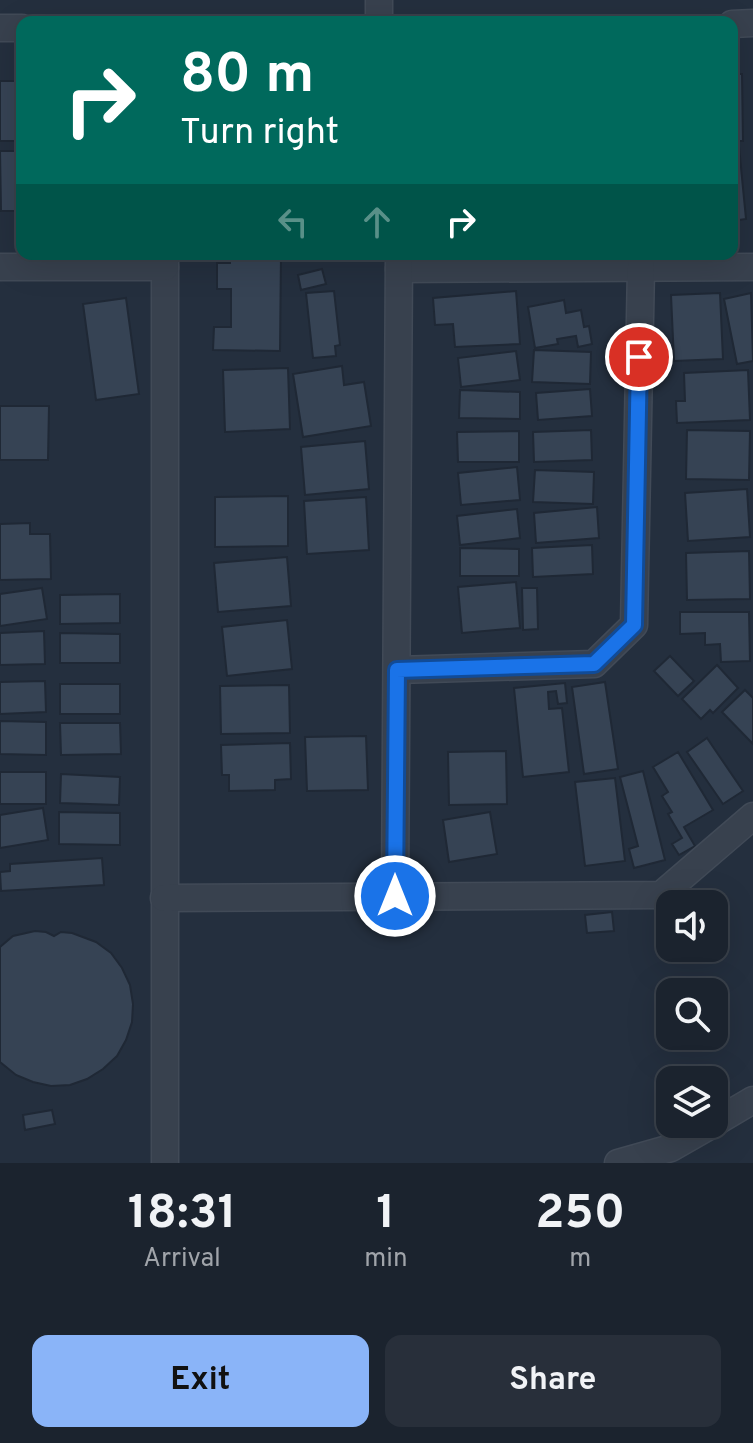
<!DOCTYPE html>
<html lang="en">
<head>
<meta charset="utf-8">
<style>
	:root { --surface:#1b232e; --page:#282f3a; --text:#f1f3f6; --muted:#a0a4aa; --line:#39404a; --accent:#8ab4f8 }
	body { margin:0; font-family:Overpass,sans-serif; background:var(--page); color:var(--text); height:100vh; display:flex; flex-direction:column; font-size:30px; white-space:nowrap }
	* { box-sizing:border-box; margin:0 }
	p { font-size:26px; color:var(--muted) }
	.icon { flex:none; width:44px; height:44px; fill:none; stroke:currentColor; stroke-width:2; stroke-linecap:round; stroke-linejoin:round }
	.map { position:relative; height:1163px; overflow:hidden }
	.panel { display:flex; flex-direction:column; background:var(--surface); flex:1 }
	.panel>* { flex:none }
	.top-card { position:absolute; left:16px; top:16px; width:722px; height:244px; border-radius:16px; box-shadow:0 8px 32px #0002,0 0 0 2px var(--line); background:#00695c; color:#fff; overflow:hidden }
	.controls { position:absolute; left:656px; top:890px; display:grid; gap:16px }
	.controls a { display:grid; place-items:center; width:72px; height:72px; border-radius:16px; background:var(--surface); box-shadow:0 8px 32px #0002,0 0 0 2px var(--line); font-size:40px }
	.pin { position:absolute; display:grid; place-items:center; width:68px; height:68px; color:#fff; margin:-34px; border:4px solid #fff; border-radius:50%; box-shadow:0 2px 8px #0007 }
	.me { position:absolute; width:88px; margin:-44px; rotate:0deg; stroke-linejoin:round; filter:drop-shadow(0 0 6px #0008) }
	.turn { display:flex; align-items:center; gap:28px; height:168px; padding:0 32px; font-size:36px }
	.turn .icon { width:104px; height:104px; stroke-width:2.5 }
	.turn b { display:block; font-size:56px; line-height:68px }
	.lanes { display:flex; align-items:center; height:76px; padding:0 32px; background:#0003; justify-content:center; gap:40px; direction:ltr }
	.lanes .off { opacity:.35 }
	.eta { display:flex; justify-content:space-evenly; align-items:center; height:136px; text-align:center }
	.eta b { font-size:48px; font-weight:700; line-height:56px }
	.button { display:flex; gap:16px; margin-top:auto; padding:16px 32px }
	.button a { flex:1; height:92px; border-radius:16px; background:var(--accent); color:#111; font-size:32px; font-weight:700; line-height:92px; text-align:center }
	.button a+a { background:var(--page); color:var(--text) }
	.map>svg:first-child { display:block }
	.building { fill:#364354; stroke:#1f2835; stroke-width:2 }
	.lines { fill:none; stroke-linecap:round; stroke-linejoin:round }
	.minor-casing { stroke:#414a57; stroke-width:29 }
	.minor { stroke:#38414e; stroke-width:26 }
	.route-casing { stroke:#114b97; stroke-width:20 }
	.route { stroke:#1a73e8; stroke-width:14 }
</style>
</head>
<body>
<div class="map">
<svg width="753" height="1163" viewBox="0 0 753 1163">
	<rect width="100%" height="100%" fill="#242f3e"/>
	<g class="building">
		<polygon points="732,74 742,74 743,141 732,141"/>
		<rect x="0" y="81" width="22" height="60"/>
		<polygon points="739,147 746,219 732,221 732,148"/>
		<polygon points="0,151 22,151 22,211 1,211"/>
		<polygon points="230,254 281,254 280,351 213,350 214,327 231,327 231,289 217,289 217,263 230,263"/>
		<polygon points="322,269 326,284 301,290 298,275"/>
		<polygon points="334,291 340,345 335,346 336,356 313,358 306,293"/>
		<polygon points="516,291 520,344 455,347 453,324 435,325 433,298"/>
		<polygon points="720,293 723,359 674,361 671,295"/>
		<polygon points="751,293 753,361 737,364 724,299"/>
		<polygon points="126,298 139,394 96,400 83,304"/>
		<polygon points="564,300 566,313 581,310 584,327 589,326 592,344 578,347 576,336 557,339 558,344 535,348 528,307"/>
		<polygon points="534,350 591,352 590,384 532,382"/>
		<polygon points="516,351 520,380 461,387 458,358"/>
		<polygon points="342,366 344,385 364,382 371,426 303,437 293,374"/>
		<polygon points="288,368 290,429 225,432 223,370"/>
		<polygon points="748,370 750,420 677,423 676,401 685,401 684,373"/>
		<polygon points="590,389 592,416 538,420 536,393"/>
		<polygon points="460,390 520,392 520,419 459,418"/>
		<polygon points="0,406 49,406 48,460 0,460"/>
		<polygon points="591,430 592,460 534,462 533,432"/>
		<polygon points="687,430 750,431 749,480 686,479"/>
		<polygon points="519,431 519,462 458,462 457,432"/>
		<polygon points="365,441 369,489 305,495 301,447"/>
		<polygon points="517,467 520,500 461,505 458,473"/>
		<polygon points="535,470 594,472 593,504 533,502"/>
		<polygon points="747,489 750,537 688,541 685,493"/>
		<polygon points="288,496 288,546 215,547 215,497"/>
		<polygon points="366,497 369,550 307,554 304,501"/>
		<polygon points="597,507 599,538 536,543 534,513"/>
		<polygon points="517,509 520,538 460,545 457,516"/>
		<polygon points="30,523 30,534 50,534 51,579 0,580 0,524"/>
		<polygon points="592,545 593,574 533,577 532,548"/>
		<polygon points="460,548 519,549 519,576 460,576"/>
		<polygon points="749,551 750,599 687,600 686,553"/>
		<polygon points="287,557 291,606 218,612 214,563"/>
		<polygon points="516,582 520,628 462,633 458,587"/>
		<polygon points="42,588 47,619 0,626 0,594"/>
		<polygon points="522,588 537,588 538,629 523,630"/>
		<polygon points="120,594 120,623 60,624 60,595"/>
		<polygon points="680,612 749,612 750,661 721,662 720,644 705,645 705,633 680,634"/>
		<polygon points="287,620 292,669 227,676 222,627"/>
		<polygon points="44,631 45,664 0,665 0,633"/>
		<polygon points="60,633 120,634 120,663 60,663"/>
		<polygon points="670,656 694,681 678,696 654,671"/>
		<polygon points="717,665 738,688 713,713 710,710 701,719 682,699"/>
		<polygon points="45,681 46,712 0,714 0,682"/>
		<polygon points="605,682 618,769 584,774 572,687"/>
		<polygon points="565,683 567,703 558,704 556,691 548,692 549,709 562,708 569,772 523,777 514,688"/>
		<rect x="60" y="684" width="60" height="30"/>
		<polygon points="289,685 290,733 221,734 220,686"/>
		<polygon points="745,690 753,698 753,744 722,712"/>
		<polygon points="0,721 46,722 46,755 0,754"/>
		<polygon points="60,723 120,723 121,754 61,755"/>
		<polygon points="366,736 368,790 307,791 305,737"/>
		<polygon points="707,738 743,791 723,804 687,752"/>
		<polygon points="290,743 291,779 275,780 275,790 229,791 229,775 222,775 221,745"/>
		<polygon points="506,751 507,804 449,805 448,752"/>
		<polygon points="678,752 713,810 684,827 695,846 679,855 672,844 682,838 668,814 672,812 662,796 668,792 653,767"/>
		<polygon points="643,771 665,860 634,868 629,849 638,846 620,777"/>
		<rect x="0" y="772" width="46" height="32"/>
		<polygon points="61,774 120,777 119,805 60,803"/>
		<polygon points="615,778 625,861 585,866 575,782"/>
		<polygon points="43,808 48,840 0,848 0,815"/>
		<polygon points="59,812 120,813 120,845 59,844"/>
		<polygon points="490,812 497,854 449,862 443,820"/>
		<polygon points="102,858 104,885 1,891 0,872 10,871 10,864"/>
		<polygon points="612,912 614,931 587,933 585,915"/>
		<polygon points="35,931 46,932 54,936 61,932 72,933 96,942 111,953 122,968 130,985 133,1004 132,1022 126,1040 117,1056 103,1069 87,1079 70,1085 51,1086 33,1082 16,1075 0,1062 0,947 13,936"/>
		<polygon points="52,1110 55,1124 25,1130 23,1115"/>
	</g>
	<g class="lines">
		<g class="minor-casing">
			<g id="minor">
				<polyline points="379,22 379,0"/>
				<polyline points="732,24 753,23"/>
				<polyline points="0,28 22,28"/>
				<polyline points="165,254 165,1163"/>
				<polyline points="0,267 165,267"/>
				<polyline points="399,269 753,267"/>
				<polyline points="397,670 594,664 634,625 641,267"/>
				<polyline points="395,896 399,254"/>
				<polyline points="164,898 661,895 753,816"/>
				<polyline points="714,1123 753,1100"/>
				<polyline points="618,1163 671,1148 713,1124"/>
			</g>
		</g>
		<use href="#minor" class="minor"/>
	</g>
	<g class="lines">
		<g class="route-casing">
			<polyline id="route" points="395,896 397,670 594,664 634,625 639,357"/>
		</g>
		<use href="#route" class="route"/>
	</g>
</svg>
<div class="controls">
<a><svg class="icon" aria-label="sound" viewBox="0 0 24 24"><path d="M4 9h4l5-4v14l-5-4H4zM17 9q2 3 0 6"/></svg></a>
<a><svg class="icon" aria-label="search" viewBox="0 0 24 24"><circle cx="10" cy="10" r="6"/><path d="M15 15l6 6"/></svg></a>
<a><svg class="icon" aria-label="layers" viewBox="0 0 24 24"><path d="M12 4l9 5-9 5-9-5zM3 14l9 5 9-5"/></svg></a>
</div>
<div class="pin" style="left:639px;top:357px;background:#d93025"><svg class="icon" aria-label="arrive" viewBox="0 0 24 24"><path d="M6 21V4h12l-3 4 3 4H6"/></svg></div>
<svg class="me" style="left:395px;top:896px" viewBox="-20 -20 40 40"><circle r="17" fill="#1a73e8" stroke="#fff" stroke-width="3"/><path d="M0-11L8 9 0 5-8 9z" fill="#fff"/></svg>
<div class="top-card">
<div class="turn"><svg class="icon" aria-label="right" viewBox="0 0 24 24"><path d="M7 20v-9h11M14 6l5 5-5 5"/></svg><div><b>80 m</b>Turn right</div></div>
<div class="lanes"><svg class="icon off" aria-label="left" viewBox="0 0 24 24"><path d="M17 20v-9H6M10 6l-5 5 5 5"/></svg><svg class="icon off" aria-label="ahead" viewBox="0 0 24 24"><path d="M12 20V5M6 11l6-6 6 6"/></svg><svg class="icon" aria-label="right" viewBox="0 0 24 24"><path d="M7 20v-9h11M14 6l5 5-5 5"/></svg></div>
</div>
</div>
<section class="panel">
<div class="eta">
<div><b>18:31</b><p>Arrival</p></div>
<div><b>1</b><p>min</p></div>
<div><b>250</b><p>m</p></div>
</div>
<div class="button"><a>Exit</a><a>Share</a></div>
</section>
</body>
</html>
